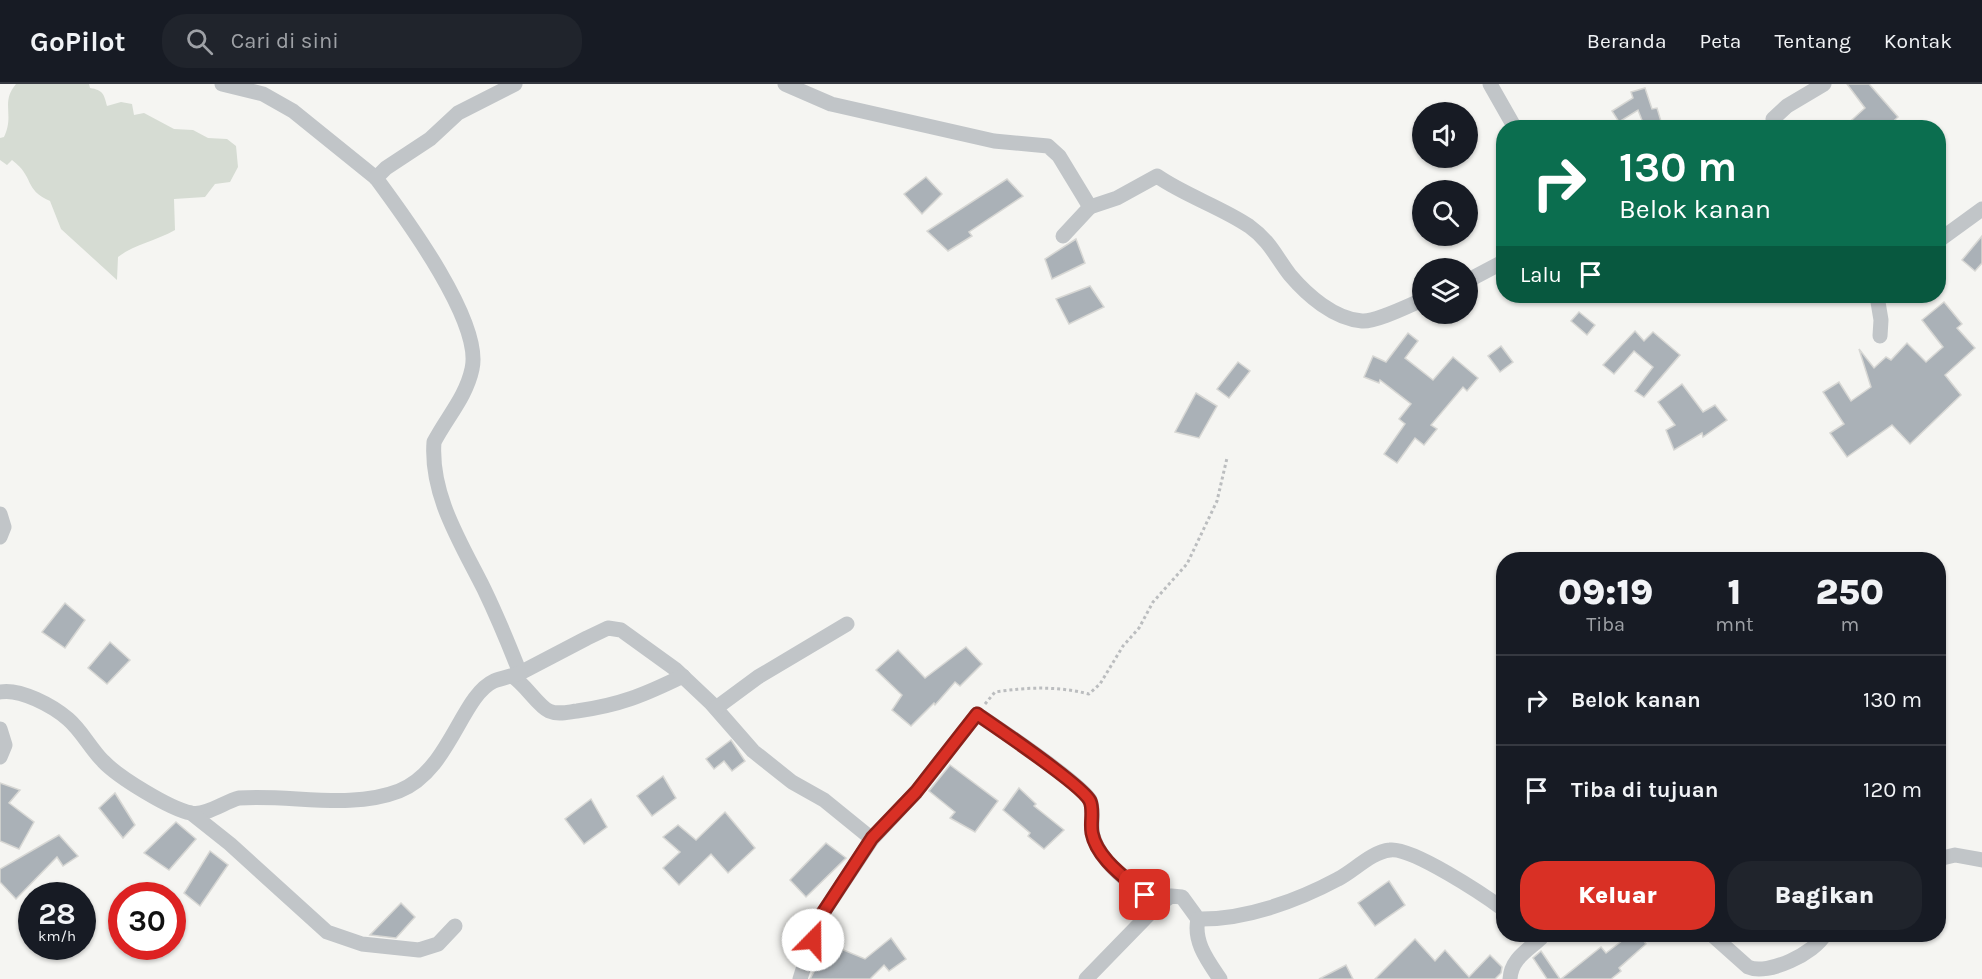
<!DOCTYPE html>
<html lang="id">
<head>
<meta charset="utf-8">
<style>
	:root { --surface:#171b24; --page:#20242c; --text:#f1f3f6; --muted:#9ea1a6; --line:#363941; --accent:#d93025 }
	body { margin:0; font-family:Karla,sans-serif; background:var(--page); color:var(--text); height:100vh; display:flex; flex-direction:column; font-size:22px; white-space:nowrap }
	* { box-sizing:border-box; margin:0 }
	p { font-size:20px; color:var(--muted) }
	.icon { flex:none; width:33px; height:33px; fill:none; stroke:currentColor; stroke-width:2; stroke-linecap:round; stroke-linejoin:round }
	.map { position:relative; flex:1; overflow:hidden }
	.side { position:absolute; left:1496px; top:468px; width:450px; height:390px; display:flex; flex-direction:column; background:var(--surface); border-radius:24px; box-shadow:0 2px 4px #0004 }
	.side>* { flex:none }
	.hud { position:absolute; left:1496px; top:36px; width:450px; height:183px; border-radius:24px; box-shadow:0 2px 4px #0004; background:#0b6e4f; color:#fff; overflow:hidden }
	.buttons { position:absolute; left:1412px; top:18px; display:grid; gap:12px }
	.buttons a { display:grid; place-items:center; width:66px; height:66px; border-radius:50%; background:var(--surface); box-shadow:0 2px 4px #0004; font-size:30px }
	.speed { position:absolute; left:18px; top:798px; display:flex; gap:12px; font-size:30px; font-weight:700; text-align:center }
	.speed>* { display:grid; place-content:center; width:78px; height:78px; border-radius:50%; background:var(--surface); box-shadow:0 2px 4px #0004; line-height:1 }
	.speed small { font-size:15px; font-weight:400 }
	.speed .limit { border:9px solid #d22; background:#fff; color:#111 }
	.pin { position:absolute; display:grid; place-items:center; width:51px; height:51px; color:#fff; margin:-26px; border-radius:12px; box-shadow:0 3px 9px #0006 }
	.me { position:absolute; width:66px; margin:-33px; rotate:22deg; stroke-linejoin:round; filter:drop-shadow(0 0 4px #0008) }
	.turn { display:flex; align-items:center; gap:21px; height:126px; padding:0 24px; font-size:27px }
	.turn .icon { width:78px; height:78px; stroke-width:2.5 }
	.turn b { display:block; font-size:42px; line-height:51px }
	.then { display:flex; align-items:center; height:57px; padding:0 24px; background:#0003; gap:12px; font-size:22px }
	.eta { display:flex; justify-content:space-evenly; align-items:center; height:102px; text-align:center }
	.eta b { font-size:36px; font-weight:800; line-height:42px }
	.primary-button { display:flex; gap:12px; margin-top:auto; padding:12px 24px }
	.primary-button a { flex:1; height:69px; border-radius:24px; background:var(--accent); color:#fff; font-size:24px; font-weight:800; line-height:69px; text-align:center }
	.primary-button a+a { background:var(--page); color:var(--text) }
	ul { padding:0; list-style:none }
	li { display:flex; align-items:center; gap:18px; height:90px; padding:0 24px; border-top:2px solid var(--line) }
	li div { flex:1 }
	li b { display:block; font-size:22px }
	li em { font-style:normal }
	header { display:flex; align-items:center; gap:36px; box-sizing:border-box; height:84px; padding:0 30px; background:var(--surface); border-bottom:2px solid var(--line) }
	header strong { font-size:28px }
	nav { display:flex; gap:33px; margin-inline-start:auto; font-size:21px }
	.search { width:420px; height:54px; background:var(--page); display:flex; align-items:center; gap:15px; box-sizing:border-box; padding:0 21px; border-radius:24px; color:var(--muted); font-size:22px }
	.map>svg:first-child { display:block }
	.green { fill:#d6dcd3 }
	.building { fill:#aab1b7; stroke:#d7d7d4; stroke-width:1.5 }
	.lines { fill:none; stroke-linecap:round; stroke-linejoin:round }
	.path { stroke:#bbbdbf; stroke-width:3; stroke-dasharray:3 3; stroke-linecap:butt }
	.minor { stroke:#c1c5c8; stroke-width:15 }
	.route-casing { stroke:#8d1f18; stroke-width:15 }
	.route { stroke:#d93025; stroke-width:10 }
</style>
</head>
<body>
<header>
<strong>GoPilot</strong>
<div class="search"><svg class="icon" aria-label="search" viewBox="0 0 24 24"><circle cx="10" cy="10" r="6"/><path d="M15 15l6 6"/></svg>Cari di sini</div>
<nav><a>Beranda</a><a>Peta</a><a>Tentang</a><a>Kontak</a></nav>
</header>
<div class="map">
<svg width="1982" height="895" viewBox="0 0 1982 895">
	<rect width="100%" height="100%" fill="#f5f5f2"/>
	<path class="green" d="M16 0H89L90 4C103 6 104 10 107 22L121 18 132 20 134 31 144 29 174 45 193 46 208 54 227 55 236 62 238 83 230 98 215 100 205 113 174 115 175 146C156 157 135 160 118 173L117 196 61 145 50 117C23 105 35 93 12 76L7 81 0 76V54L4 53C15 30 0 19 16 0Z"/>
	<g class="building">
		<polygon points="1847,0 1869,0 1898,33 1886,44 1843,44 1865,24"/>
		<polygon points="1645,4 1652,25 1657,24 1663,44 1645,44 1638,26 1619,38 1612,27 1633,14 1631,8"/>
		<polygon points="926,93 942,110 922,130 904,110"/>
		<polygon points="1007,95 1023,112 969,148 972,152 948,167 927,147"/>
		<polygon points="1982,152 1982,179 1975,187 1962,176"/>
		<polygon points="1076,155 1085,179 1052,195 1045,175"/>
		<polygon points="1090,202 1104,223 1069,240 1056,215"/>
		<polygon points="1944,218 1962,240 1957,244 1975,264 1945,291 1961,311 1910,360 1892,341 1847,373 1830,349 1844,340 1823,308 1839,298 1851,317 1871,303 1859,265 1874,284 1886,273 1891,276 1907,259 1926,278 1943,263 1922,236"/>
		<polygon points="1579,228 1595,241 1587,251 1571,237"/>
		<polygon points="1635,247 1644,257 1653,248 1680,271 1644,313 1635,307 1653,283 1634,267 1614,290 1603,281"/>
		<polygon points="1408,249 1418,257 1405,274 1433,296 1453,273 1478,294 1467,307 1463,303 1431,341 1437,345 1424,361 1415,354 1397,379 1384,370 1405,340 1399,335 1411,320 1380,296 1379,299 1364,293 1373,272 1386,278"/>
		<polygon points="1501,262 1513,278 1500,288 1488,272"/>
		<polygon points="1238,278 1250,287 1229,314 1217,305"/>
		<polygon points="1682,300 1703,328 1715,321 1727,336 1703,353 1702,349 1674,366 1666,346 1675,341 1658,318"/>
		<polygon points="1196,309 1217,322 1199,354 1175,348"/>
		<polygon points="65,519 85,536 65,564 42,548"/>
		<polygon points="110,558 130,576 107,600 88,584"/>
		<polygon points="966,563 982,580 960,602 955,598 935,621 934,619 911,642 892,626 902,611 876,586 898,566 925,594"/>
		<polygon points="731,656 745,677 732,687 724,677 714,685 706,675"/>
		<polygon points="950,681 998,717 975,748 950,734 955,728 929,707"/>
		<polygon points="663,692 676,714 652,732 637,712"/>
		<polygon points="0,699 20,706 9,719 34,738 19,765 0,757"/>
		<polygon points="1019,704 1036,720 1034,722 1064,746 1044,765 1028,752 1030,749 1003,726"/>
		<polygon points="115,709 135,741 123,754 99,724"/>
		<polygon points="591,715 607,743 584,760 565,735"/>
		<polygon points="725,728 755,764 728,789 711,770 679,801 663,784 680,768 663,753 678,741 696,756"/>
		<polygon points="176,738 196,755 169,786 144,769"/>
		<polygon points="59,751 78,772 63,782 57,773 16,815 0,798 0,785"/>
		<polygon points="826,759 846,774 806,813 790,796"/>
		<polygon points="210,767 228,781 200,822 184,809"/>
		<polygon points="1389,797 1405,821 1375,842 1358,819"/>
		<polygon points="401,819 415,833 396,854 370,851"/>
		<polygon points="1631,850 1639,850 1646,860 1619,884 1621,887 1611,895 1561,895 1601,863 1606,869"/>
		<polygon points="891,854 906,875 889,887 884,881 870,895 810,895 829,860 865,875"/>
		<polygon points="1415,855 1435,877 1445,866 1469,893 1490,871 1502,883 1501,889 1495,895 1375,895"/>
		<polygon points="1541,867 1560,895 1547,895 1533,874"/>
		<polygon points="1346,881 1353,895 1319,895"/>
	</g>
	<g class="lines">
		<path class="path" d="M985 620 995 608C1028 603 1057 602 1089 610L1100 600 1123 562 1139 544 1153 518 1187 480 1217 417 1227 374"/>
		<g class="minor">
			<polyline points="222,0 263,10 293,27 376,94"/>
			<path d="M515 0 458 29 430 55 386 84 376 94C404 132 483 238 472 285 466 313 447 333 434 358 430 411 461 459 484 505 497 532 509 561 520 589L587 554 608 544 621 546 675 585 711 619 753 667 792 698 824 716 872 755 916 708 977 630C998 644 1079 698 1090 716 1095 726 1090 742 1093 752 1101 781 1136 803 1158 821L1171 812 1182 813 1198 835C1245 836 1297 817 1338 795 1354 787 1371 768 1390 766 1412 763 1484 811 1503 825"/>
			<path d="M785 0 831 20 994 57 1048 62 1059 72 1090 123 1117 114 1157 92C1186 112 1221 123 1249 142 1270 157 1276 173 1290 191 1307 211 1334 235 1362 237 1376 238 1408 222 1422 216"/>
			<polyline points="1490,0 1515,44"/>
			<polyline points="1774,44 1773,35 1787,22 1824,0"/>
			<polyline points="1063,152 1090,123"/>
			<polyline points="1938,157 1982,125"/>
			<polyline points="1467,197 1503,178"/>
			<polyline points="1877,212 1881,236 1880,252"/>
			<polyline points="0,430 4,443 0,453"/>
			<path d="M512 592C526 601 538 622 549 627 558 631 568 628 577 627 620 621 644 611 683 592"/>
			<path d="M0 608C20 604 53 622 68 635 82 647 90 664 103 677 118 693 170 725 191 729 206 732 224 718 239 714 291 710 350 726 399 707 450 687 461 612 494 597 502 594 512 592 520 589"/>
			<polyline points="716,624 758,593 847,540"/>
			<polyline points="0,645 5,661 0,673"/>
			<polyline points="191,729 230,760 327,848 362,860 419,866 438,860 455,842"/>
			<polyline points="1938,775 1955,771 1982,776"/>
			<path d="M1198 835C1193 858 1208 877 1220 895"/>
			<path d="M1711 850 1748 883C1768 892 1815 869 1825 850"/>
			<polyline points="800,895 819,835 872,755"/>
			<polyline points="1086,895 1158,821"/>
			<path d="M1510 895C1511 875 1527 867 1541 854"/>
		</g>
	</g>
	<g class="lines">
		<g class="route-casing">
			<path id="route" d="M813 856 819 835 872 754 916 708 977 630C996 643 1083 702 1090 717 1094 726 1090 739 1092 749 1097 775 1126 794 1145 811"/>
		</g>
		<use href="#route" class="route"/>
	</g>
</svg>
<div class="buttons">
<a><svg class="icon" aria-label="sound" viewBox="0 0 24 24"><path d="M4 9h4l5-4v14l-5-4H4zM17 9q2 3 0 6"/></svg></a>
<a><svg class="icon" aria-label="search" viewBox="0 0 24 24"><circle cx="10" cy="10" r="6"/><path d="M15 15l6 6"/></svg></a>
<a><svg class="icon" aria-label="layers" viewBox="0 0 24 24"><path d="M12 4l9 5-9 5-9-5zM3 14l9 5 9-5"/></svg></a>
</div>
<div class="speed"><div>28<small>km/h</small></div><div class="limit">30</div></div>
<div class="pin" style="left:1145px;top:811px;background:#d93025"><svg class="icon" aria-label="arrive" viewBox="0 0 24 24"><path d="M6 21V4h12l-3 4 3 4H6"/></svg></div>
<svg class="me" style="left:813px;top:856px" viewBox="-20 -20 40 40"><circle r="19" fill="#fff"/><path d="M0-13L10 11 0 6-10 11z" fill="#d93025"/></svg>
<div class="hud">
<div class="turn"><svg class="icon" aria-label="right" viewBox="0 0 24 24"><path d="M7 20v-9h11M14 6l5 5-5 5"/></svg><div><b>130 m</b>Belok kanan</div></div>
<div class="then">Lalu<svg class="icon" aria-label="arrive" viewBox="0 0 24 24"><path d="M6 21V4h12l-3 4 3 4H6"/></svg></div>
</div>
<section class="side">
<div class="eta">
<div><b>09:19</b><p>Tiba</p></div>
<div><b>1</b><p>mnt</p></div>
<div><b>250</b><p>m</p></div>
</div>
<ul>
<li><svg class="icon" aria-label="right" viewBox="0 0 24 24"><path d="M7 20v-9h11M14 6l5 5-5 5"/></svg><div><b>Belok kanan</b></div><em>130 m</em></li>
<li><svg class="icon" aria-label="arrive" viewBox="0 0 24 24"><path d="M6 21V4h12l-3 4 3 4H6"/></svg><div><b>Tiba di tujuan</b></div><em>120 m</em></li>
</ul>
<div class="primary-button"><a>Keluar</a><a>Bagikan</a></div>
</section>
</div>
</body>
</html>
